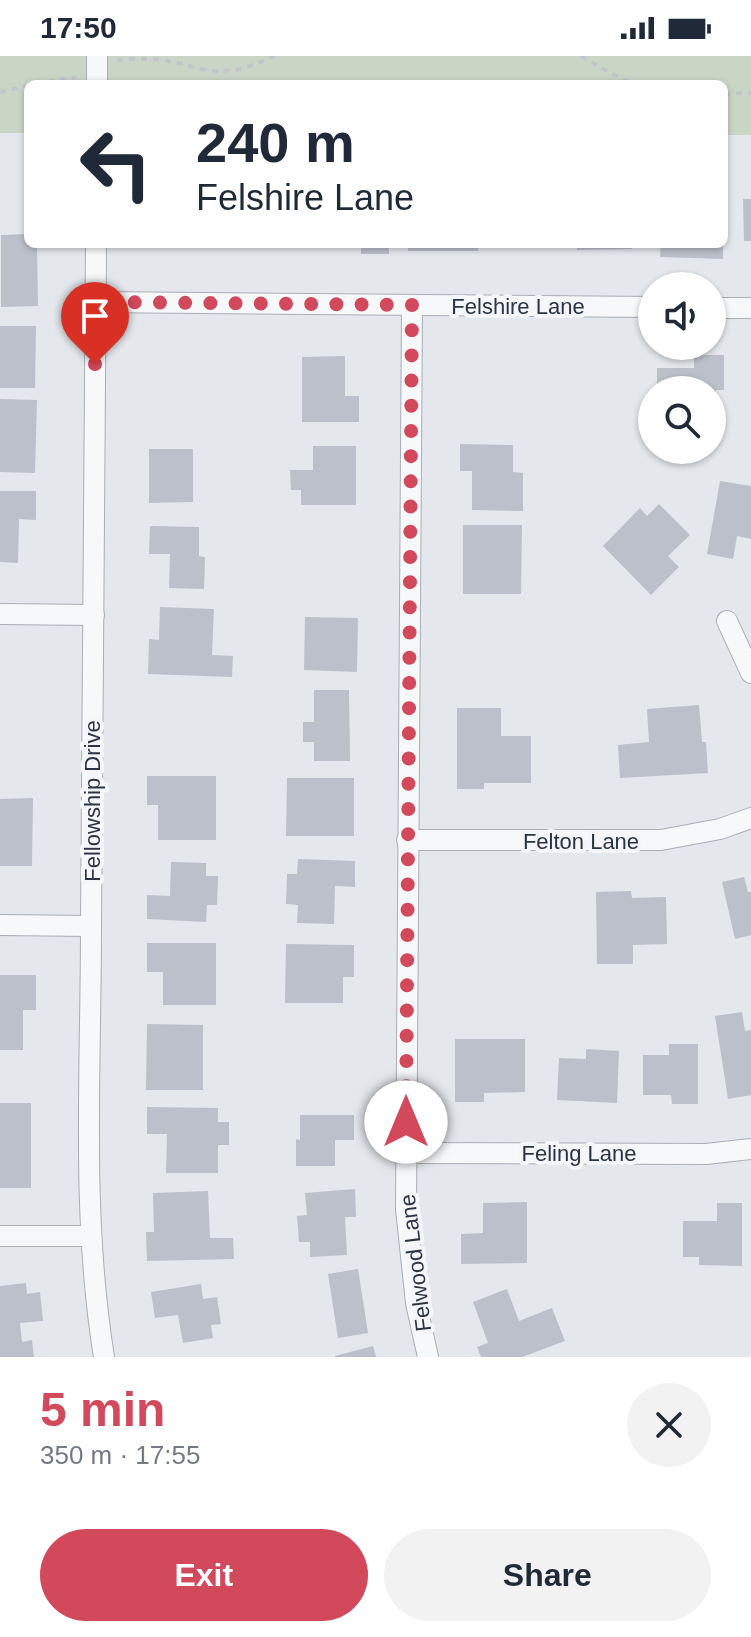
<!DOCTYPE html>
<html lang="en">
<head>
<meta charset="utf-8">
<style>
	:root { --surface:#fff; --page:#f2f2f3; --text:#1f2937; --muted:#747a83; --accent:#d1495b }
	body { margin:0; font-family:Arial,sans-serif; background:var(--page); color:var(--text); height:100vh; display:flex; flex-direction:column; font-size:30px; white-space:nowrap }
	* { box-sizing:border-box; margin:0 }
	p { font-size:26px; color:var(--muted) }
	.icon { flex:none; width:44px; height:44px; fill:none; stroke:currentColor; stroke-width:2; stroke-linecap:round; stroke-linejoin:round }
	.map { position:relative; height:1301px; overflow:hidden }
	.panel { display:flex; flex-direction:column; background:var(--surface); flex:1 }
	.panel>* { flex:none }
	.banner { position:absolute; left:24px; top:24px; width:704px; height:168px; border-radius:12px; box-shadow:0 2px 6px #0004; background:#fff; color:var(--text); overflow:hidden }
	.controls { position:absolute; left:638px; top:216px; display:grid; gap:16px }
	.controls a { display:grid; place-items:center; width:88px; height:88px; border-radius:50%; background:var(--surface); box-shadow:0 2px 6px #0004; font-size:40px }
	.pin { position:absolute; display:grid; place-items:center; width:68px; height:68px; color:#fff; margin:-82px -34px; border-radius:50% 50% 50% 0; rotate:-45deg; box-shadow:0 0 8px #0007 }
	.pin .icon { rotate:45deg }
	.me { position:absolute; width:88px; margin:-44px; rotate:0deg; stroke-linejoin:round; filter:drop-shadow(0 0 6px #0008) }
	.turn { display:flex; align-items:center; gap:28px; height:168px; padding:0 40px; font-size:36px }
	.turn .icon { width:104px; height:104px; stroke-width:2.5 }
	.turn b { display:block; font-size:56px; line-height:68px }
	.round { display:grid; place-items:center; flex:none; width:84px; height:84px; border-radius:42px; background:var(--page) }
	.summary { display:flex; align-items:center; justify-content:space-between; height:136px; padding:0 40px }
	h1 { font-size:48px; font-weight:700; line-height:60px; color:var(--accent) }
	.primary-button { display:flex; gap:16px; margin-top:auto; padding:16px 40px }
	.primary-button a { flex:1; height:92px; border-radius:48px; background:var(--accent); color:#fff; font-size:32px; font-weight:700; line-height:92px; text-align:center }
	.primary-button a+a { background:var(--page); color:var(--text) }
	.status { display:flex; justify-content:space-between; align-items:center; height:56px; padding:0 40px; background:var(--surface); direction:ltr }
	.status svg { height:22px; fill:currentColor }
	.map>svg:first-child { display:block }
	.green { fill:#c9d6c5 }
	.building { fill:#bbc0ca }
	.lines { fill:none; stroke-linecap:round; stroke-linejoin:round }
	.minor-casing { stroke:#a9aeb7; stroke-width:22 }
	.path { stroke:#c2c5cb; stroke-width:4; stroke-dasharray:6 6; stroke-linecap:butt }
	.minor { stroke:#f7f8fa; stroke-width:20 }
	.route { stroke:#d1495b; stroke-width:14; stroke-dasharray:0 25.2 }
	.labels { text-anchor:middle; stroke-width:8; stroke-linejoin:round; paint-order:stroke }
	.street-label { font-size:22px; fill:#2b3445; stroke:#f4f6f9 }
</style>
</head>
<body>
<div class="status"><b>17:50</b><svg viewBox="0 0 49 12"><path d="M0 12V9h3v3zM5 12V6h3v6zM10 12V3h3v9zM15 12V0h3v12zM26 1h20v11H26zM47 4h2v5h-2z"/></svg></div>
<div class="map">
<svg width="751" height="1301" viewBox="0 0 751 1301">
	<rect width="100%" height="100%" fill="#e4e7ec"/>
	<polygon class="green" points="0,0 751,0 751,79 724,79 724,28 28,28 28,77 0,77"/>
	<g class="building">
		<polygon points="743,143 751,143 751,185 744,185"/>
		<polygon points="28,178 28,188 37,188 38,250 1,251 1,179"/>
		<rect x="361" y="188" width="28" height="10"/>
		<rect x="408" y="188" width="70" height="7"/>
		<polygon points="577,188 632,188 632,193 577,194"/>
		<polygon points="661,188 723,188 723,203 660,201"/>
		<polygon points="0,270 36,270 35,332 0,332"/>
		<polygon points="694,299 724,299 724,334 716,334 716,348 712,348 712,334 657,334 657,312 694,312"/>
		<polygon points="345,300 345,340 359,340 359,366 302,366 302,301"/>
		<polygon points="0,343 37,344 35,417 0,416"/>
		<polygon points="460,388 513,389 513,416 523,417 523,455 472,454 472,415 460,415"/>
		<polygon points="313,390 356,390 356,449 301,449 301,434 291,434 290,414 313,414"/>
		<polygon points="149,393 193,393 193,446 149,447"/>
		<polygon points="720,425 751,430 751,483 737,480 733,503 707,498"/>
		<polygon points="0,435 36,435 36,464 19,463 18,507 0,506"/>
		<polygon points="659,448 690,479 668,500 679,511 651,539 603,490 640,452 647,460"/>
		<polygon points="463,469 522,469 521,538 463,538"/>
		<polygon points="150,470 199,471 199,500 205,501 204,533 169,532 170,498 149,498"/>
		<polygon points="160,551 214,553 212,599 233,600 232,621 148,618 149,583 159,584"/>
		<polygon points="305,561 358,562 357,616 304,614"/>
		<polygon points="314,634 349,634 350,705 314,705 314,686 303,686 303,666 314,666"/>
		<polygon points="699,649 702,686 706,686 708,717 620,722 618,689 649,686 647,653"/>
		<polygon points="457,652 501,652 501,680 531,680 531,727 484,727 484,733 457,733"/>
		<polygon points="147,720 216,720 216,784 158,784 158,749 147,749"/>
		<polygon points="287,722 354,722 354,780 286,780"/>
		<polygon points="33,742 32,810 0,810 0,743"/>
		<polygon points="298,803 355,805 355,831 335,830 334,868 297,867 298,849 286,848 287,818 297,818"/>
		<polygon points="171,806 206,807 206,820 218,820 217,849 207,849 206,866 147,863 147,839 170,840"/>
		<polygon points="744,821 748,836 751,836 751,879 735,883 722,826"/>
		<polygon points="631,835 632,842 666,841 667,888 633,889 633,908 597,908 596,836"/>
		<polygon points="147,887 216,887 216,949 163,949 163,916 147,916"/>
		<polygon points="286,888 354,889 354,921 343,921 343,947 285,947"/>
		<polygon points="0,919 36,919 36,954 23,954 23,994 0,994"/>
		<polygon points="742,956 745,975 751,974 751,1039 728,1043 715,960"/>
		<polygon points="147,968 203,969 203,1034 146,1034"/>
		<polygon points="455,983 525,983 525,1036 484,1037 484,1046 455,1046"/>
		<polygon points="669,988 698,988 698,1048 672,1048 671,1039 643,1039 643,999 669,999"/>
		<polygon points="586,993 619,995 617,1047 557,1044 559,1002 586,1003"/>
		<rect x="0" y="1047" width="31" height="85"/>
		<polygon points="147,1051 218,1052 218,1066 229,1066 229,1089 218,1089 218,1117 166,1117 167,1078 147,1078"/>
		<polygon points="300,1059 354,1059 354,1084 335,1084 335,1110 296,1110 296,1083 300,1084"/>
		<polygon points="355,1133 356,1161 345,1161 347,1199 310,1201 310,1186 299,1186 297,1160 307,1159 305,1137"/>
		<polygon points="208,1135 210,1182 233,1182 234,1203 147,1205 146,1176 154,1176 153,1137"/>
		<polygon points="527,1146 527,1207 461,1208 461,1178 483,1177 483,1147"/>
		<polygon points="717,1147 742,1147 742,1210 699,1209 699,1201 683,1201 683,1165 717,1165"/>
		<polygon points="358,1213 368,1277 338,1282 328,1218"/>
		<polygon points="26,1227 27,1238 40,1236 43,1265 20,1267 22,1286 32,1284 34,1301 0,1301 0,1230"/>
		<polygon points="201,1228 203,1243 217,1241 221,1268 211,1269 213,1282 183,1287 178,1259 155,1262 151,1236"/>
		<polygon points="507,1233 519,1265 552,1252 565,1285 522,1301 481,1301 477,1291 488,1287 473,1246"/>
		<polygon points="373,1290 376,1301 335,1301 335,1300"/>
	</g>
	<g class="lines">
		<g class="minor-casing">
			<g id="minor">
				<polyline points="97,28 97,0"/>
				<path d="M96 188C95 416 92 644 91 872 91 1015 81 1159 104 1301"/>
				<polyline points="96,246 652,251"/>
				<polyline points="412,249 406,1153 416,1247 428,1301"/>
				<polyline points="712,252 751,252"/>
				<polyline points="0,558 94,559"/>
				<polyline points="727,565 751,617"/>
				<polyline points="407,784 661,784 720,773 751,762"/>
				<polyline points="0,869 91,870"/>
				<polyline points="406,1097 706,1098 751,1093"/>
				<polyline points="0,1180 90,1180"/>
			</g>
		</g>
		<g class="path">
			<polyline points="581,0 623,24 638,28"/>
			<path d="M117 4C135 3 152 2 169 5 179 6 189 11 200 13 228 19 248 12 274 0"/>
			<polyline points="36,28 77,21"/>
			<polyline points="0,36 28,30"/>
			<polyline points="724,38 751,37"/>
		</g>
		<use href="#minor" class="minor"/>
	</g>
	<g class="lines">
		<polyline class="route" points="95,308 96,246 412,249 406,1066"/>
	</g>
	<g class="labels">
		<g class="street-label">
			<text x="518" y="258">Felshire Lane</text>
			<text transform="translate(92 745) rotate(-90)" y="8">Fellowship Drive</text>
			<text x="581" y="793">Felton Lane</text>
			<text x="579" y="1105">Feling Lane</text>
			<text transform="translate(415 1207) rotate(-97)" y="8">Felwood Lane</text>
		</g>
	</g>
</svg>
<div class="controls">
<a><svg class="icon" aria-label="sound" viewBox="0 0 24 24"><path d="M4 9h4l5-4v14l-5-4H4zM17 9q2 3 0 6"/></svg></a>
<a><svg class="icon" aria-label="search" viewBox="0 0 24 24"><circle cx="10" cy="10" r="6"/><path d="M15 15l6 6"/></svg></a>
</div>
<div class="pin" style="left:95px;top:308px;background:#d93025"><svg class="icon" aria-label="arrive" viewBox="0 0 24 24"><path d="M6 21V4h12l-3 4 3 4H6"/></svg></div>
<svg class="me" style="left:406px;top:1066px" viewBox="-20 -20 40 40"><circle r="19" fill="#fff"/><path d="M0-13L10 11 0 6-10 11z" fill="#d1495b"/></svg>
<div class="banner">
<div class="turn"><svg class="icon" aria-label="left" viewBox="0 0 24 24"><path d="M17 20v-9H6M10 6l-5 5 5 5"/></svg><div><b>240 m</b>Felshire Lane</div></div>
</div>
</div>
<section class="panel">
<div class="summary"><div><h1>5 min</h1><p>350 m · 17:55</p></div><a class="round"><svg class="icon" aria-label="close" viewBox="0 0 24 24"><path d="M6 6l12 12M18 6L6 18"/></svg></a></div>
<div class="primary-button"><a>Exit</a><a>Share</a></div>
</section>
</body>
</html>
